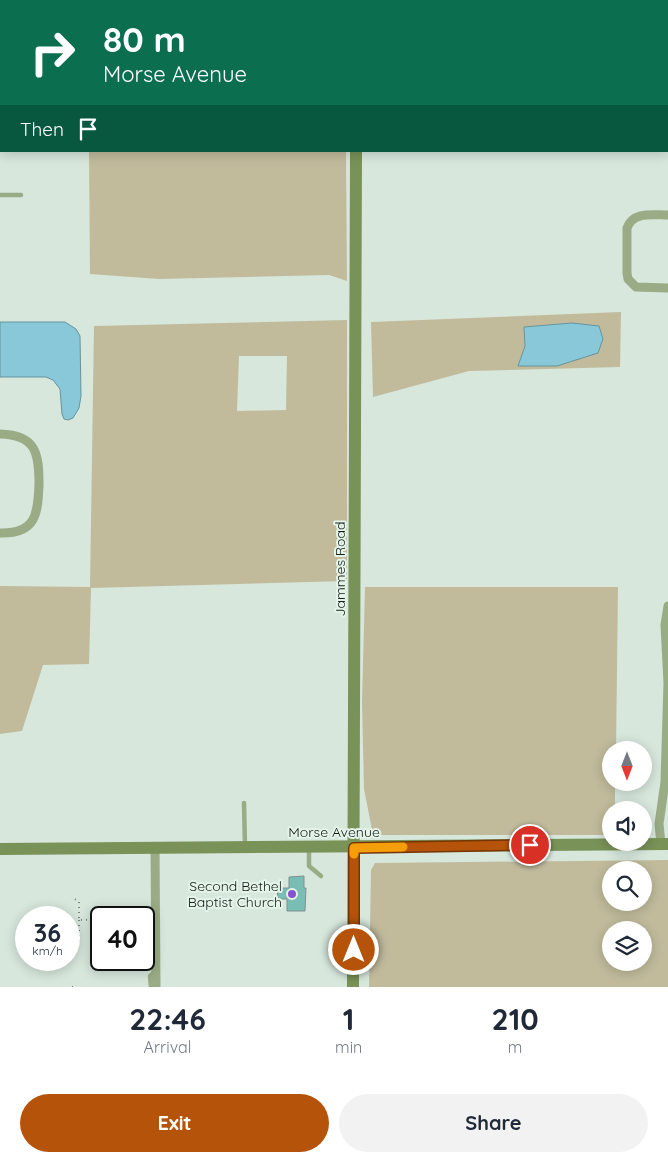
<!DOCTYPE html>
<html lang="en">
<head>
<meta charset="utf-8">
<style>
	:root { --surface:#fff; --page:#f2f2f3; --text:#1f2937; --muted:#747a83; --accent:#b45309 }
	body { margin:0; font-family:Quicksand,sans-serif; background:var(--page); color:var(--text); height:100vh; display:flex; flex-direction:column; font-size:19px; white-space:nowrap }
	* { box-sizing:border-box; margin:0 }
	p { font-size:16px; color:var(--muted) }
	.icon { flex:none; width:28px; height:28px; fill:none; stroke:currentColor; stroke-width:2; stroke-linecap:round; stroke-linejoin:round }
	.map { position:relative; height:987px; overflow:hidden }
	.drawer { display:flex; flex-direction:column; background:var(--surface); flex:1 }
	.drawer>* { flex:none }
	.top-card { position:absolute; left:0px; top:0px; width:669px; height:152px; box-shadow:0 2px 12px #0003; background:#0b6e4f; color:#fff; overflow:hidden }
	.needle { width:32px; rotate:180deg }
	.fabs { position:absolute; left:602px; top:741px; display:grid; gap:10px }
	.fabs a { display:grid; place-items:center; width:50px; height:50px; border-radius:50%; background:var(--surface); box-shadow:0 2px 12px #0003; font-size:25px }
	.speed { position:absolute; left:15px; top:906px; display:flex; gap:10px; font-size:25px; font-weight:700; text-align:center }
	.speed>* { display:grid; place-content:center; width:65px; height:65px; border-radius:50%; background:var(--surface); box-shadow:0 2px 12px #0003; line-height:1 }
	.speed small { font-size:12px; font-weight:400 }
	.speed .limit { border:2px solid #111; border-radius:8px; background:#fff; color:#111 }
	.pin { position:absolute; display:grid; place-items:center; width:42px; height:42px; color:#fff; margin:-21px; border:2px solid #fff; border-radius:50%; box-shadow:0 1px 5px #0007 }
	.me { position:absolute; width:55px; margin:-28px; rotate:0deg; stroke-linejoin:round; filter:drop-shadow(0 0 4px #0008) }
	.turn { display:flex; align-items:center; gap:18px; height:105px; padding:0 20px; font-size:22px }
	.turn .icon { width:65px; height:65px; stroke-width:2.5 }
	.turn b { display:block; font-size:35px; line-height:42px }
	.then { display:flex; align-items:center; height:48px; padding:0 20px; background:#0003; gap:10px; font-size:19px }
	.eta { display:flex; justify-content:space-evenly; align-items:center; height:85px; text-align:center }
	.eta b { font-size:30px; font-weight:700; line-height:35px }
	.action { display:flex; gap:10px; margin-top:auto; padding:10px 20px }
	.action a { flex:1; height:58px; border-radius:30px; background:var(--accent); color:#fff; font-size:20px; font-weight:700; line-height:58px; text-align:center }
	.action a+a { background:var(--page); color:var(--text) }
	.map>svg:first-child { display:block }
	.green { fill:#c1bb9c; fill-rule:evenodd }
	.water { fill:#88c8d8; stroke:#66949e }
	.building { fill:#79bdb4; stroke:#7f928f }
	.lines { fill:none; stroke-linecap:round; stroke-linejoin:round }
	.path { stroke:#7a857e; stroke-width:2; stroke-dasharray:1 4; stroke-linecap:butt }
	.lane { stroke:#9aac85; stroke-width:4.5 }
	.street { stroke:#9aac85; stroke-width:9 }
	.secondary { stroke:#789257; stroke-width:12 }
	.route-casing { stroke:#753606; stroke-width:12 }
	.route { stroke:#b45309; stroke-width:9 }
	.slow { stroke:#f59e0b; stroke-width:9 }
	.poi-dot { fill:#8852ca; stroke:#e4f4e9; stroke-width:2 }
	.labels { text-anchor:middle; stroke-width:4; stroke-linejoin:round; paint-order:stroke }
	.street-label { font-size:14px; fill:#161c18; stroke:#e4f4e9 }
	.poi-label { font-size:14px; fill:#161c18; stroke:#e4f4e9; text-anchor:end }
</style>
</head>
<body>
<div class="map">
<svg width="668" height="987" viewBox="0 0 668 987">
	<rect width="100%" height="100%" fill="#d7e7dc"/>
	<g class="green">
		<rect x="88" y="0" width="146" height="1"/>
		<polygon points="89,151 346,151 347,281 329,275 159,279 90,274"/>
		<path d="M621 312 620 367 469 371 373 397 371 322ZM572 323 518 366 525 346 524 327Z"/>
		<path d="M347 320V581L91 588 89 664 43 665 22 731 0 734V586L90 587 94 326ZM239 356H287L286 410 237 411Z"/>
		<polygon points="365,587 618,587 616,750 611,750 611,782 615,783 615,810 611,810 611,835 373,835 364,789 362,702"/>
		<path d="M668 860V987H369L371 870 375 863ZM611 870H644V902H611ZM611 930H644V962H611Z"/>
	</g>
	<g class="water">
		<polygon points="0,322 65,322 76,329 80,336 81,396 79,408 73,418 68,420 64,419 62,414 60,389 53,380 46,377 0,377"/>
		<polygon points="572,323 599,326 603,339 598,353 557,366 518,366 525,346 524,327"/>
	</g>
	<polygon class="building" points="304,876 304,888 306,888 305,911 287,911 287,899 278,899 277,888 289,888 289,877"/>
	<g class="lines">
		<g class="path">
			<polyline points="75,899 79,902 79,920 101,919"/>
			<polyline points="77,944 79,944 79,920"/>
			<polyline points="143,960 143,975"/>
			<polyline points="72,987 75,987"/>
		</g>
		<g class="lane">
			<polyline points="0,195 21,195"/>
			<polyline points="244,803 245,847"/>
			<polyline points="309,849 309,866 321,876"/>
			<polyline points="151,987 150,976 155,971"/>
		</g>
		<g class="street">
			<polyline points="496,0 499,1"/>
			<polyline points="561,1 563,0"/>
			<path d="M668 215C653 215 633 211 627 228V273L628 279 636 287 668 288"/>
			<path d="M0 434C36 435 39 453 39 484 38 514 36 534 0 533"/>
			<polyline points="661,844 659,824 665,782 668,683 665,625 668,606"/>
			<polyline points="155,848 156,987"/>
		</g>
		<g class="secondary">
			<polyline points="357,1 357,0"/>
			<polyline points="0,849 668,844"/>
			<polyline points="353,987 356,151"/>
		</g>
	</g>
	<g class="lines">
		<g class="route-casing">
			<polyline id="route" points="354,950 354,848 530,845"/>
		</g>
		<use href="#route" class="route"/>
		<polyline class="slow" points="354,854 354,848 403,847"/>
	</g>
	<circle class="poi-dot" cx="292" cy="894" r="5"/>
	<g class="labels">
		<g class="street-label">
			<text transform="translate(340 569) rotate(-90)" y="5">Jammes Road</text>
			<text x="334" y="837">Morse Avenue</text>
		</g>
		<g class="poi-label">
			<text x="282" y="891">Second Bethel<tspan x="282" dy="16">Baptist Church</tspan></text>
		</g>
	</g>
</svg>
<div class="fabs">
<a><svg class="needle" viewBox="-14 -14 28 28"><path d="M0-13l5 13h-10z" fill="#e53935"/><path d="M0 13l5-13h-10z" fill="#747a83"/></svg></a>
<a><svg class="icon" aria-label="sound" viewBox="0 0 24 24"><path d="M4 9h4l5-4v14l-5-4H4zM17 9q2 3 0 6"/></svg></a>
<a><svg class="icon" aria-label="search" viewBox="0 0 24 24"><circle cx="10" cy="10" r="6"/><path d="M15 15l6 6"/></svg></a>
<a><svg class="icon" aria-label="layers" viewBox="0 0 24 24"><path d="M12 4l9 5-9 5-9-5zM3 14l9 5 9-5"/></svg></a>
</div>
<div class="speed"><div>36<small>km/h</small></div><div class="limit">40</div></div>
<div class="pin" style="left:530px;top:845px;background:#d93025"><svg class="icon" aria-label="arrive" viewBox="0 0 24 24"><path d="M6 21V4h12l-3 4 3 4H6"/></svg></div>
<svg class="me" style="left:354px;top:950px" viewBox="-20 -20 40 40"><circle r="17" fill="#b45309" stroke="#fff" stroke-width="3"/><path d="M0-11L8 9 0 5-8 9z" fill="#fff"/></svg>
<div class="top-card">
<div class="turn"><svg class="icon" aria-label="right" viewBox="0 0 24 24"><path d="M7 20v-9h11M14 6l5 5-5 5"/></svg><div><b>80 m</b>Morse Avenue</div></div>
<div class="then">Then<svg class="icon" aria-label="arrive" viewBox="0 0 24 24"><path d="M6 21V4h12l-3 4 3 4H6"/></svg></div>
</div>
</div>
<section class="drawer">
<div class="eta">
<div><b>22:46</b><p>Arrival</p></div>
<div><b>1</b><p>min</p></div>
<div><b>210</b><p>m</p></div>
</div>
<div class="action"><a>Exit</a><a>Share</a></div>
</section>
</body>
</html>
